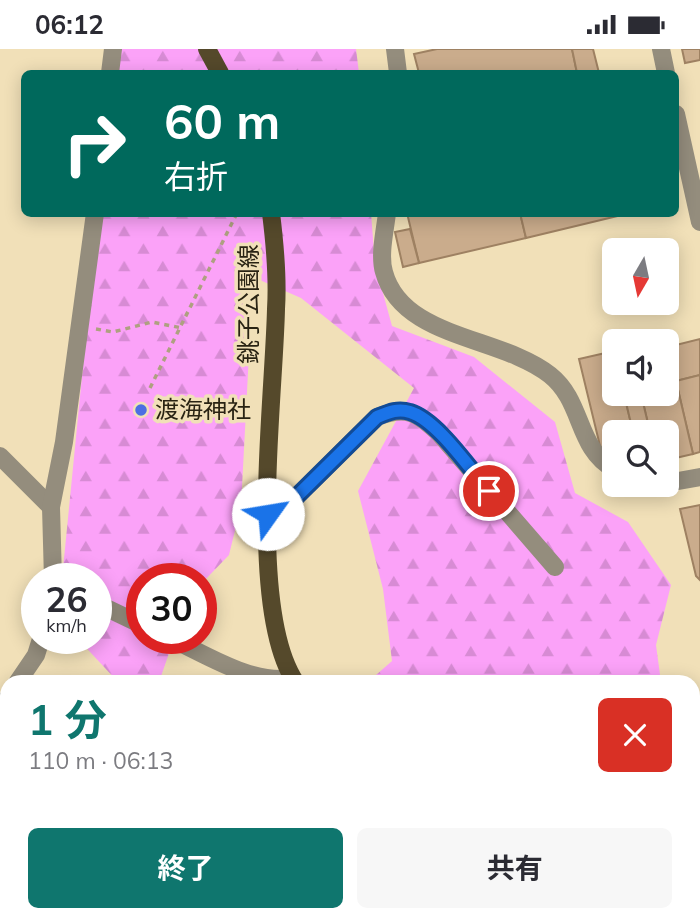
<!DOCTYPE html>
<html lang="ja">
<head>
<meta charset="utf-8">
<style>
	:root { --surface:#fff; --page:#f7f7f7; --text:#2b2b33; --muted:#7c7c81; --accent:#0f766e }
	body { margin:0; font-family:Mulish,"Noto Sans JP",sans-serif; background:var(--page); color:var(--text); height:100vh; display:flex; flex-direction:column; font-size:26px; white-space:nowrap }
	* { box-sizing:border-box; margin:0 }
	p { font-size:23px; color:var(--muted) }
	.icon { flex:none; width:38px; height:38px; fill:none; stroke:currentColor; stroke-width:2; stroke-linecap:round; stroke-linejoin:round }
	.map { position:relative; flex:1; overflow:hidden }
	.drawer { position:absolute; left:0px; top:626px; width:700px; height:247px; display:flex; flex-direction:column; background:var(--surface); border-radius:21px 21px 0 0; box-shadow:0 4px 18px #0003 }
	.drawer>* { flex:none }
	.top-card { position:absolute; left:21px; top:21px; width:658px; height:147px; border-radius:10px; box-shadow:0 4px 18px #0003; background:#00695c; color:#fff; overflow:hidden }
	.needle { width:46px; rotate:189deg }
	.fabs { position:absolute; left:602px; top:189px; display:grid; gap:14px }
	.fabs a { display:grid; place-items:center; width:77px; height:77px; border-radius:10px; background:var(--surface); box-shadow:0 4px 18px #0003; font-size:35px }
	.speed { position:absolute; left:21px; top:514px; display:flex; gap:14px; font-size:35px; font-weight:700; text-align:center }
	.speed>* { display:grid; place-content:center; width:91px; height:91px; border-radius:50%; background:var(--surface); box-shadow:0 4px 18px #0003; line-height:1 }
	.speed small { font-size:18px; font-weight:400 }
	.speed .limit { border:10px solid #d22; background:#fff; color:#111 }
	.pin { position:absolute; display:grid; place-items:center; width:60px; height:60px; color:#fff; margin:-30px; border:4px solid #fff; border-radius:50%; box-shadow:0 2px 7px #0007 }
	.me { position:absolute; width:77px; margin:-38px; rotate:58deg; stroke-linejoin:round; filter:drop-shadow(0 0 5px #0008) }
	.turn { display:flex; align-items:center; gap:24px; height:147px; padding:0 28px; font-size:32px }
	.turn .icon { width:91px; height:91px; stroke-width:2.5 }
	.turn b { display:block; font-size:49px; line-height:60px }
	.round { display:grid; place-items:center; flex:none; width:74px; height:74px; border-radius:10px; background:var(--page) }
	.overview { display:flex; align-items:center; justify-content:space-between; height:119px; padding:0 28px }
	h1 { font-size:42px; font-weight:700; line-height:52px; color:var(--accent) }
	.cta { display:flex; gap:14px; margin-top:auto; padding:14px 28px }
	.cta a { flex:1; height:80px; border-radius:10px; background:var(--accent); color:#fff; font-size:28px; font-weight:700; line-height:80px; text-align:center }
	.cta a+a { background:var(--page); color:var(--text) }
	.status { display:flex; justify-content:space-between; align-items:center; height:49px; padding:0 35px; background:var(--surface); direction:ltr }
	.status svg { height:19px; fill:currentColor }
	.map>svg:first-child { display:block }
	.forest { fill:url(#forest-firs) }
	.building { fill:#caac8c; stroke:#9e8162; stroke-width:2 }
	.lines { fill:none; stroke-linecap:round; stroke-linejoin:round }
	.path { stroke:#aea080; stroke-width:3.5; stroke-dasharray:5 5; stroke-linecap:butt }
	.minor { stroke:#948d7d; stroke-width:18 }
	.major { stroke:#55492b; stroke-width:18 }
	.route-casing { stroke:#114b97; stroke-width:18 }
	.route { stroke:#1a73e8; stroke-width:12 }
	.poi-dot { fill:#4c6ee2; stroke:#f1e0b8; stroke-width:2.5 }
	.labels { text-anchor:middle; stroke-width:7; stroke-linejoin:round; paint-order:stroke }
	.street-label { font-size:24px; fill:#292313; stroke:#f1e0b8 }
	.poi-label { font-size:24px; fill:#292313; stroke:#f1e0b8; text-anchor:start }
</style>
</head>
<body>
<div class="status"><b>06:12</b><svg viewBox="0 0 49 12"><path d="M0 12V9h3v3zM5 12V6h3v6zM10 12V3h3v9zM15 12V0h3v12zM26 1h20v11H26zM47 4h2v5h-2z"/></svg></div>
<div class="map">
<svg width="700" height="872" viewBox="0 0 700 872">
	<defs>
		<pattern id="forest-firs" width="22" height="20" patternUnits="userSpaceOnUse" patternTransform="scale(1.75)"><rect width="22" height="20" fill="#fba2f8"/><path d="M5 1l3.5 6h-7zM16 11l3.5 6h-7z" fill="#d78bd4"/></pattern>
	</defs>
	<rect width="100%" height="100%" fill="#f1e0b8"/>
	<g class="forest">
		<polygon points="114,0 356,0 359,24 112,24"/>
		<polygon points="371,164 375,215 392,277 474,308 555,373 575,444 628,473 671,536 656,596 661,633 368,633 392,612 383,540 358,442 414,339 301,249 253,228 241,457 229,506 201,535 201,530 142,530 142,590 174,590 159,633 118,633 78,590 96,590 96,530 62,530 98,165"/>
	</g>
	<g class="building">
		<polygon points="437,0 572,0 577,24 419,24 414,5"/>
		<polygon points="572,0 593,0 599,24 577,24"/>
		<polygon points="682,0 700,0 700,11 685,14"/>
		<polygon points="407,164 520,164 526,189 419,214"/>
		<polygon points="520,164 630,164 526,189"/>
		<polygon points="410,180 419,214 403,218 395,183"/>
		<polygon points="700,290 700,326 676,332 668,298"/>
		<polygon points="614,302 614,345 624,345 633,383 614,383 614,398 601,401 579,310"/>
		<polygon points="700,326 700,403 693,405 676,332"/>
		<polygon points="676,332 693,405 667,411 667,383 650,383 641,345 667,345 667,334"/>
		<polygon points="624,345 641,345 650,383 633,383"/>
		<polygon points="700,456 700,531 696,527 680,460"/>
	</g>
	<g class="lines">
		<g class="path">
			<polyline points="96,280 113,283 152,273 182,279"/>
			<polyline points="150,339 237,164"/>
		</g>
		<g class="minor">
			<polyline points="395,0 398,24"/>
			<polyline points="661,0 666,24"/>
			<polyline points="110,24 113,0"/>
			<polyline points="676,65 700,173"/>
			<path d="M387 164C385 182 379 206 384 223 402 290 501 287 550 326 584 353 576 399 614 420"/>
			<polyline points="0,407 51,458"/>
			<polyline points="667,434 700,428"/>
			<path d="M268 465 283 461 377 368C407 356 418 364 440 385L555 518"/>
			<polyline points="53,530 51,458 64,393 95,164"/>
			<polyline points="96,554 142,576"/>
			<path d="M172 590C207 606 253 636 292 629"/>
			<polyline points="17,634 36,606 41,590"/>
			<polyline points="0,660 7,650"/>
		</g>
		<g class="major">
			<polyline points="207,0 220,24"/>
			<path d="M271 164C275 196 278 229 276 260 274 350 247 562 296 634"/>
			<polyline points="376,866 377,872"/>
		</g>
	</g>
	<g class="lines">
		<g class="route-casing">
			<path id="route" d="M268 465 283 461 377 368C389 363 398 359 410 363 437 371 470 420 489 442"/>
		</g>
		<use href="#route" class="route"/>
	</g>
	<circle class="poi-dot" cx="141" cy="361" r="7"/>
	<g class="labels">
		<g class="street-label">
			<text transform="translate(249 255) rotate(-90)" y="8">銚子公園線</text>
		</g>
		<g class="poi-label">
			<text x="155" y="369">渡海神社</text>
		</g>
	</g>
</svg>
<div class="fabs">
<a><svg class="needle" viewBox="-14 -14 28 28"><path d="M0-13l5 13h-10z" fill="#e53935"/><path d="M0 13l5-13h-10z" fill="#7c7c81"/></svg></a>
<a><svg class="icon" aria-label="sound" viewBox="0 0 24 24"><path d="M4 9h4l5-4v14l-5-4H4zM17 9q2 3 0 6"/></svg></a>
<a><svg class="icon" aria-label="search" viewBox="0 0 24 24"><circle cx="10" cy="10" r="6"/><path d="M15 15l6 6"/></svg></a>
</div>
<div class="speed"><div>26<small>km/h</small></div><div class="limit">30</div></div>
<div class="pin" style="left:489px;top:442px;background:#d93025"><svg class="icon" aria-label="arrive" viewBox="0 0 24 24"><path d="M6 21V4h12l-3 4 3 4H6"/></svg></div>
<svg class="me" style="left:268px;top:465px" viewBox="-20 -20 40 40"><circle r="19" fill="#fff"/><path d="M0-13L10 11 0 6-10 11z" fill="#1a73e8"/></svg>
<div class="top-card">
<div class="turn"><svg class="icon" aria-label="right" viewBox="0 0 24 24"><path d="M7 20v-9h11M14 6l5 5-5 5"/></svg><div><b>60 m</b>右折</div></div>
</div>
<section class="drawer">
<div class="overview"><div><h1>1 分</h1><p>110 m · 06:13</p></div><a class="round" style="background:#d93025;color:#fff"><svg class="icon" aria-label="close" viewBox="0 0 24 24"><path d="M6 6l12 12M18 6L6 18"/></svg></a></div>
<div class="cta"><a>終了</a><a>共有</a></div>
</section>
</div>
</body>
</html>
